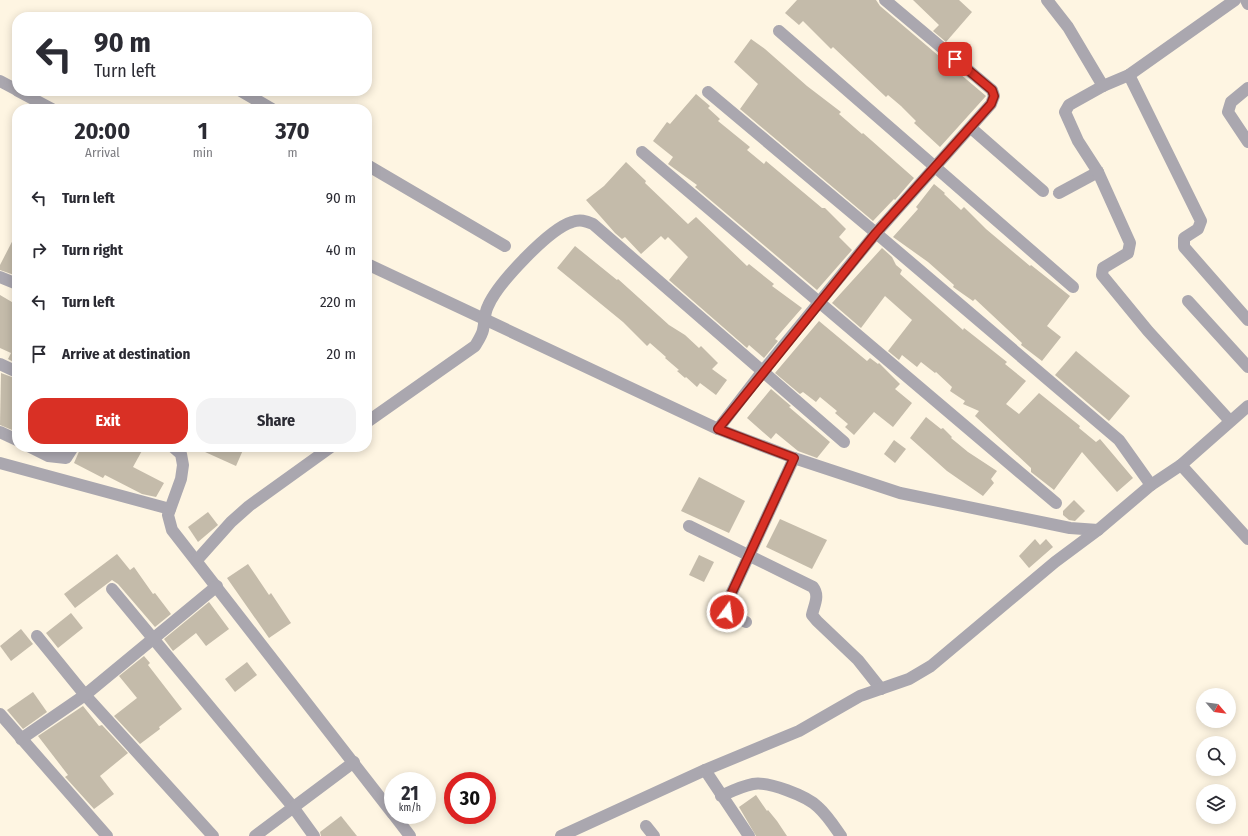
<!DOCTYPE html>
<html lang="en">
<head>
<meta charset="utf-8">
<style>
	:root { --surface:#fff; --page:#f2f2f3; --text:#2b2b33; --muted:#7c7c81; --accent:#d93025 }
	body { margin:0; font-family:"Fira Sans Condensed",sans-serif; background:var(--page); color:var(--text); height:100vh; display:flex; flex-direction:column; font-size:15px; white-space:nowrap }
	* { box-sizing:border-box; margin:0 }
	p { font-size:13px; color:var(--muted) }
	.icon { flex:none; width:22px; height:22px; fill:none; stroke:currentColor; stroke-width:2; stroke-linecap:round; stroke-linejoin:round }
	.map { position:relative; flex:1; overflow:hidden }
	.side { position:absolute; left:12px; top:104px; width:360px; height:348px; display:flex; flex-direction:column; background:var(--surface); border-radius:16px; box-shadow:0 2px 10px #0003 }
	.side>* { flex:none }
	.top-card { position:absolute; left:12px; top:12px; width:360px; height:84px; border-radius:16px; box-shadow:0 2px 10px #0003; background:#fff; color:var(--text); overflow:hidden }
	.needle { width:26px; rotate:118deg }
	.controls { position:absolute; left:1196px; top:688px; display:grid; gap:8px }
	.controls a { display:grid; place-items:center; width:40px; height:40px; border-radius:50%; background:var(--surface); box-shadow:0 2px 10px #0003; font-size:20px }
	.speed { position:absolute; left:384px; top:772px; display:flex; gap:8px; font-size:20px; font-weight:700; text-align:center }
	.speed>* { display:grid; place-content:center; width:52px; height:52px; border-radius:50%; background:var(--surface); box-shadow:0 2px 10px #0003; line-height:1 }
	.speed small { font-size:10px; font-weight:400 }
	.speed .limit { border:6px solid #d22; background:#fff; color:#111 }
	.pin { position:absolute; display:grid; place-items:center; width:34px; height:34px; color:#fff; margin:-17px; border-radius:8px; box-shadow:0 2px 6px #0006 }
	.me { position:absolute; width:44px; margin:-22px; rotate:14deg; stroke-linejoin:round; filter:drop-shadow(0 0 3px #0008) }
	.turn { display:flex; align-items:center; gap:14px; height:84px; padding:0 16px; font-size:18px }
	.turn .icon { width:52px; height:52px; stroke-width:2.5 }
	.turn b { display:block; font-size:28px; line-height:34px }
	.eta { display:flex; justify-content:space-evenly; align-items:center; height:68px; text-align:center }
	.eta b { font-size:24px; font-weight:700; line-height:28px }
	.cta { display:flex; gap:8px; margin-top:auto; padding:8px 16px }
	.cta a { flex:1; height:46px; border-radius:16px; background:var(--accent); color:#fff; font-size:16px; font-weight:700; line-height:46px; text-align:center }
	.cta a+a { background:var(--page); color:var(--text) }
	ul { padding:0; list-style:none }
	li { display:flex; align-items:center; gap:12px; height:52px; padding:0 16px }
	li div { flex:1 }
	li b { display:block; font-size:15px }
	li em { font-style:normal }
	.map>svg:first-child { display:block }
	.building { fill:#c4bbaa }
	.lines { fill:none; stroke-linecap:round; stroke-linejoin:round }
	.street { stroke:#aaa7af; stroke-width:12 }
	.route-casing { stroke:#8d1f18; stroke-width:10 }
	.route { stroke:#d93025; stroke-width:7 }
</style>
</head>
<body>
<div class="map">
<svg width="1248" height="836" viewBox="0 0 1248 836">
	<rect width="100%" height="100%" fill="#fef5e2"/>
	<g class="building">
		<polygon points="797,0 876,0 880,6 986,96 940,147 914,123 916,121 901,106 888,95 886,97 833,47 831,49 803,21 799,25 785,13"/>
		<polygon points="913,0 959,0 972,12 946,42 933,31 939,25"/>
		<polygon points="751,39 765,49 807,86 841,112 839,114 862,134 863,133 914,178 895,200 894,199 873,221 740,109 758,84 734,62"/>
		<polygon points="696,94 710,106 708,108 720,119 718,121 750,147 747,150 764,164 766,161 822,208 825,208 846,229 839,237 852,250 817,290 695,187 697,185 668,164 673,157 653,141 667,122 670,124"/>
		<polygon points="626,162 646,181 645,183 688,224 696,217 747,266 749,264 774,284 772,286 802,308 775,339 778,341 764,358 749,345 747,348 669,280 688,257 668,237 665,240 661,236 641,254 625,237 622,239 615,233 586,200 604,186"/>
		<polygon points="934,184 945,193 944,194 961,210 964,207 986,229 1030,266 1031,265 1070,296 1047,326 1061,337 1042,361 1021,345 1022,343 975,299 973,301 953,287 954,285 928,262 893,237 918,209 916,207"/>
		<polygon points="17,232 17,276 0,270 0,265"/>
		<polygon points="575,246 617,280 618,279 669,325 685,335 699,348 701,346 718,363 712,369 727,380 716,395 700,383 697,387 686,377 685,378 677,371 679,370 665,358 666,357 650,343 647,346 623,322 557,268"/>
		<polygon points="882,248 892,257 896,265 902,270 900,274 963,330 964,328 1007,362 1005,364 1026,381 1006,404 1019,414 1039,393 1080,426 1079,428 1096,442 1100,439 1133,478 1117,492 1082,452 1054,490 1031,472 1031,468 975,416 979,411 963,404 965,401 950,391 952,387 936,372 935,373 921,362 917,367 902,355 899,360 888,351 912,320 885,296 861,328 832,303"/>
		<polygon points="0,295 17,305 17,364 8,359 11,353 0,348"/>
		<polygon points="819,321 867,361 870,358 878,364 879,363 900,384 895,389 912,403 893,427 874,412 854,435 845,427 848,424 835,413 837,411 820,397 816,402 803,392 800,394 775,373"/>
		<polygon points="1076,351 1130,396 1109,421 1055,375"/>
		<polygon points="1,373 17,379 17,432 0,425"/>
		<polygon points="771,389 791,406 789,407 830,442 817,458 798,451 776,433 771,439 747,418"/>
		<polygon points="926,417 941,429 943,428 952,437 951,438 968,452 997,471 991,479 994,483 983,496 947,471 910,438"/>
		<polygon points="894,440 906,449 895,463 884,454"/>
		<polygon points="81,447 144,447 133,467 164,483 156,497 142,494 105,475 103,478 74,463"/>
		<polygon points="194,447 237,447 243,450 236,466"/>
		<polygon points="699,477 745,501 729,533 681,511"/>
		<polygon points="1074,500 1085,511 1075,521 1069,520 1063,515 1063,511"/>
		<polygon points="208,512 218,525 198,542 188,527"/>
		<polygon points="780,519 827,540 812,569 766,547"/>
		<polygon points="1035,539 1040,545 1046,539 1053,547 1029,568 1019,556"/>
		<polygon points="117,554 130,570 134,567 153,594 155,593 171,614 155,627 118,584 112,580 75,608 64,594"/>
		<polygon points="699,555 714,562 704,582 689,575"/>
		<polygon points="248,564 269,595 271,593 291,623 269,638 227,578"/>
		<polygon points="209,602 229,629 206,646 196,633 173,651 164,639"/>
		<polygon points="71,613 83,628 58,648 46,633"/>
		<polygon points="21,629 33,644 11,661 0,646"/>
		<polygon points="144,656 150,663 148,665 182,709 159,727 160,729 140,744 114,716 137,698 119,676"/>
		<polygon points="247,662 257,675 235,692 225,679"/>
		<polygon points="33,692 47,712 23,729 7,710"/>
		<polygon points="83,706 99,726 102,725 128,753 100,776 114,794 94,809 67,779 65,777 68,775 38,736"/>
		<polygon points="756,795 767,811 768,810 777,821 787,836 756,836 739,807"/>
		<polygon points="341,816 357,836 321,836 320,832"/>
	</g>
	<g class="lines">
		<g class="street">
			<polyline points="1047,0 1068,27 1103,86"/>
			<polyline points="1246,0 1248,4"/>
			<polyline points="779,31 1073,287"/>
			<polyline points="1129,75 1201,221 1198,229 1184,238 1184,247 1248,320"/>
			<polyline points="0,81 17,90"/>
			<polyline points="1248,88 1231,102 1228,112 1248,142"/>
			<polyline points="18,91 52,109"/>
			<polyline points="241,91 272,109"/>
			<polyline points="708,92 876,233 1119,440 1151,485"/>
			<polyline points="971,128 1043,191"/>
			<polyline points="642,152 1056,503"/>
			<polyline points="367,165 505,246"/>
			<polyline points="1059,193 1098,172"/>
			<polyline points="367,264 718,429 794,458 900,493 1070,528 1098,530"/>
			<polyline points="0,277 17,284"/>
			<polyline points="1188,301 1248,367"/>
			<polyline points="0,364 17,372"/>
			<polyline points="1230,421 1148,331 1102,275 1103,268 1128,253 1130,243 1098,172 1078,141 1065,112 1069,105 1103,86 1129,75 1235,0"/>
			<path d="M367 422 475 346C478 341 482 335 483 330 485 321 484 314 488 306 498 283 549 229 572 222 580 219 586 221 593 224L844 442"/>
			<polyline points="718,429 762,372 876,233 991,104 994,96 992,90 885,0"/>
			<polyline points="0,432 17,440"/>
			<polyline points="30,447 48,456 66,458 73,447"/>
			<polyline points="173,447 181,454 183,465 181,479 168,515 172,530 393,814"/>
			<polyline points="0,463 170,509"/>
			<polyline points="1181,465 1248,539"/>
			<path d="M689 526 813 587C820 596 814 605 812 615L817 621 858 660 881 689"/>
			<polyline points="197,560 231,522 249,506 331,447"/>
			<polyline points="112,589 293,807 314,836"/>
			<polyline points="746,622 727,612 727,603 794,458"/>
			<polyline points="37,636 85,695 213,836"/>
			<polyline points="0,714 107,836"/>
			<polyline points="21,739 85,695 217,586"/>
			<polyline points="705,770 749,836"/>
			<path d="M721 796C732 791 742 786 753 784 768 781 807 796 818 807 827 815 834 826 841 836"/>
			<polyline points="394,815 410,836"/>
			<polyline points="646,826 654,836"/>
			<polyline points="255,836 354,762"/>
			<polyline points="561,836 705,770 799,731 860,696 909,679 931,666 1055,562 1098,530 1151,485 1181,465 1248,406"/>
		</g>
	</g>
	<g class="lines">
		<g class="route-casing">
			<polyline id="route" points="727,612 727,603 794,458 718,429 876,233 991,104 994,96 992,90 955,59"/>
		</g>
		<use href="#route" class="route"/>
	</g>
</svg>
<div class="controls">
<a><svg class="needle" viewBox="-14 -14 28 28"><path d="M0-13l5 13h-10z" fill="#e53935"/><path d="M0 13l5-13h-10z" fill="#7c7c81"/></svg></a>
<a><svg class="icon" aria-label="search" viewBox="0 0 24 24"><circle cx="10" cy="10" r="6"/><path d="M15 15l6 6"/></svg></a>
<a><svg class="icon" aria-label="layers" viewBox="0 0 24 24"><path d="M12 4l9 5-9 5-9-5zM3 14l9 5 9-5"/></svg></a>
</div>
<div class="speed"><div>21<small>km/h</small></div><div class="limit">30</div></div>
<div class="pin" style="left:955px;top:59px;background:#d93025"><svg class="icon" aria-label="arrive" viewBox="0 0 24 24"><path d="M6 21V4h12l-3 4 3 4H6"/></svg></div>
<svg class="me" style="left:727px;top:612px" viewBox="-20 -20 40 40"><circle r="17" fill="#d93025" stroke="#fff" stroke-width="3"/><path d="M0-11L8 9 0 5-8 9z" fill="#fff"/></svg>
<div class="top-card">
<div class="turn"><svg class="icon" aria-label="left" viewBox="0 0 24 24"><path d="M17 20v-9H6M10 6l-5 5 5 5"/></svg><div><b>90 m</b>Turn left</div></div>
</div>
<section class="side">
<div class="eta">
<div><b>20:00</b><p>Arrival</p></div>
<div><b>1</b><p>min</p></div>
<div><b>370</b><p>m</p></div>
</div>
<ul>
<li><svg class="icon" aria-label="left" viewBox="0 0 24 24"><path d="M17 20v-9H6M10 6l-5 5 5 5"/></svg><div><b>Turn left</b></div><em>90 m</em></li>
<li><svg class="icon" aria-label="right" viewBox="0 0 24 24"><path d="M7 20v-9h11M14 6l5 5-5 5"/></svg><div><b>Turn right</b></div><em>40 m</em></li>
<li><svg class="icon" aria-label="left" viewBox="0 0 24 24"><path d="M17 20v-9H6M10 6l-5 5 5 5"/></svg><div><b>Turn left</b></div><em>220 m</em></li>
<li><svg class="icon" aria-label="arrive" viewBox="0 0 24 24"><path d="M6 21V4h12l-3 4 3 4H6"/></svg><div><b>Arrive at destination</b></div><em>20 m</em></li>
</ul>
<div class="cta"><a>Exit</a><a>Share</a></div>
</section>
</div>
</body>
</html>
